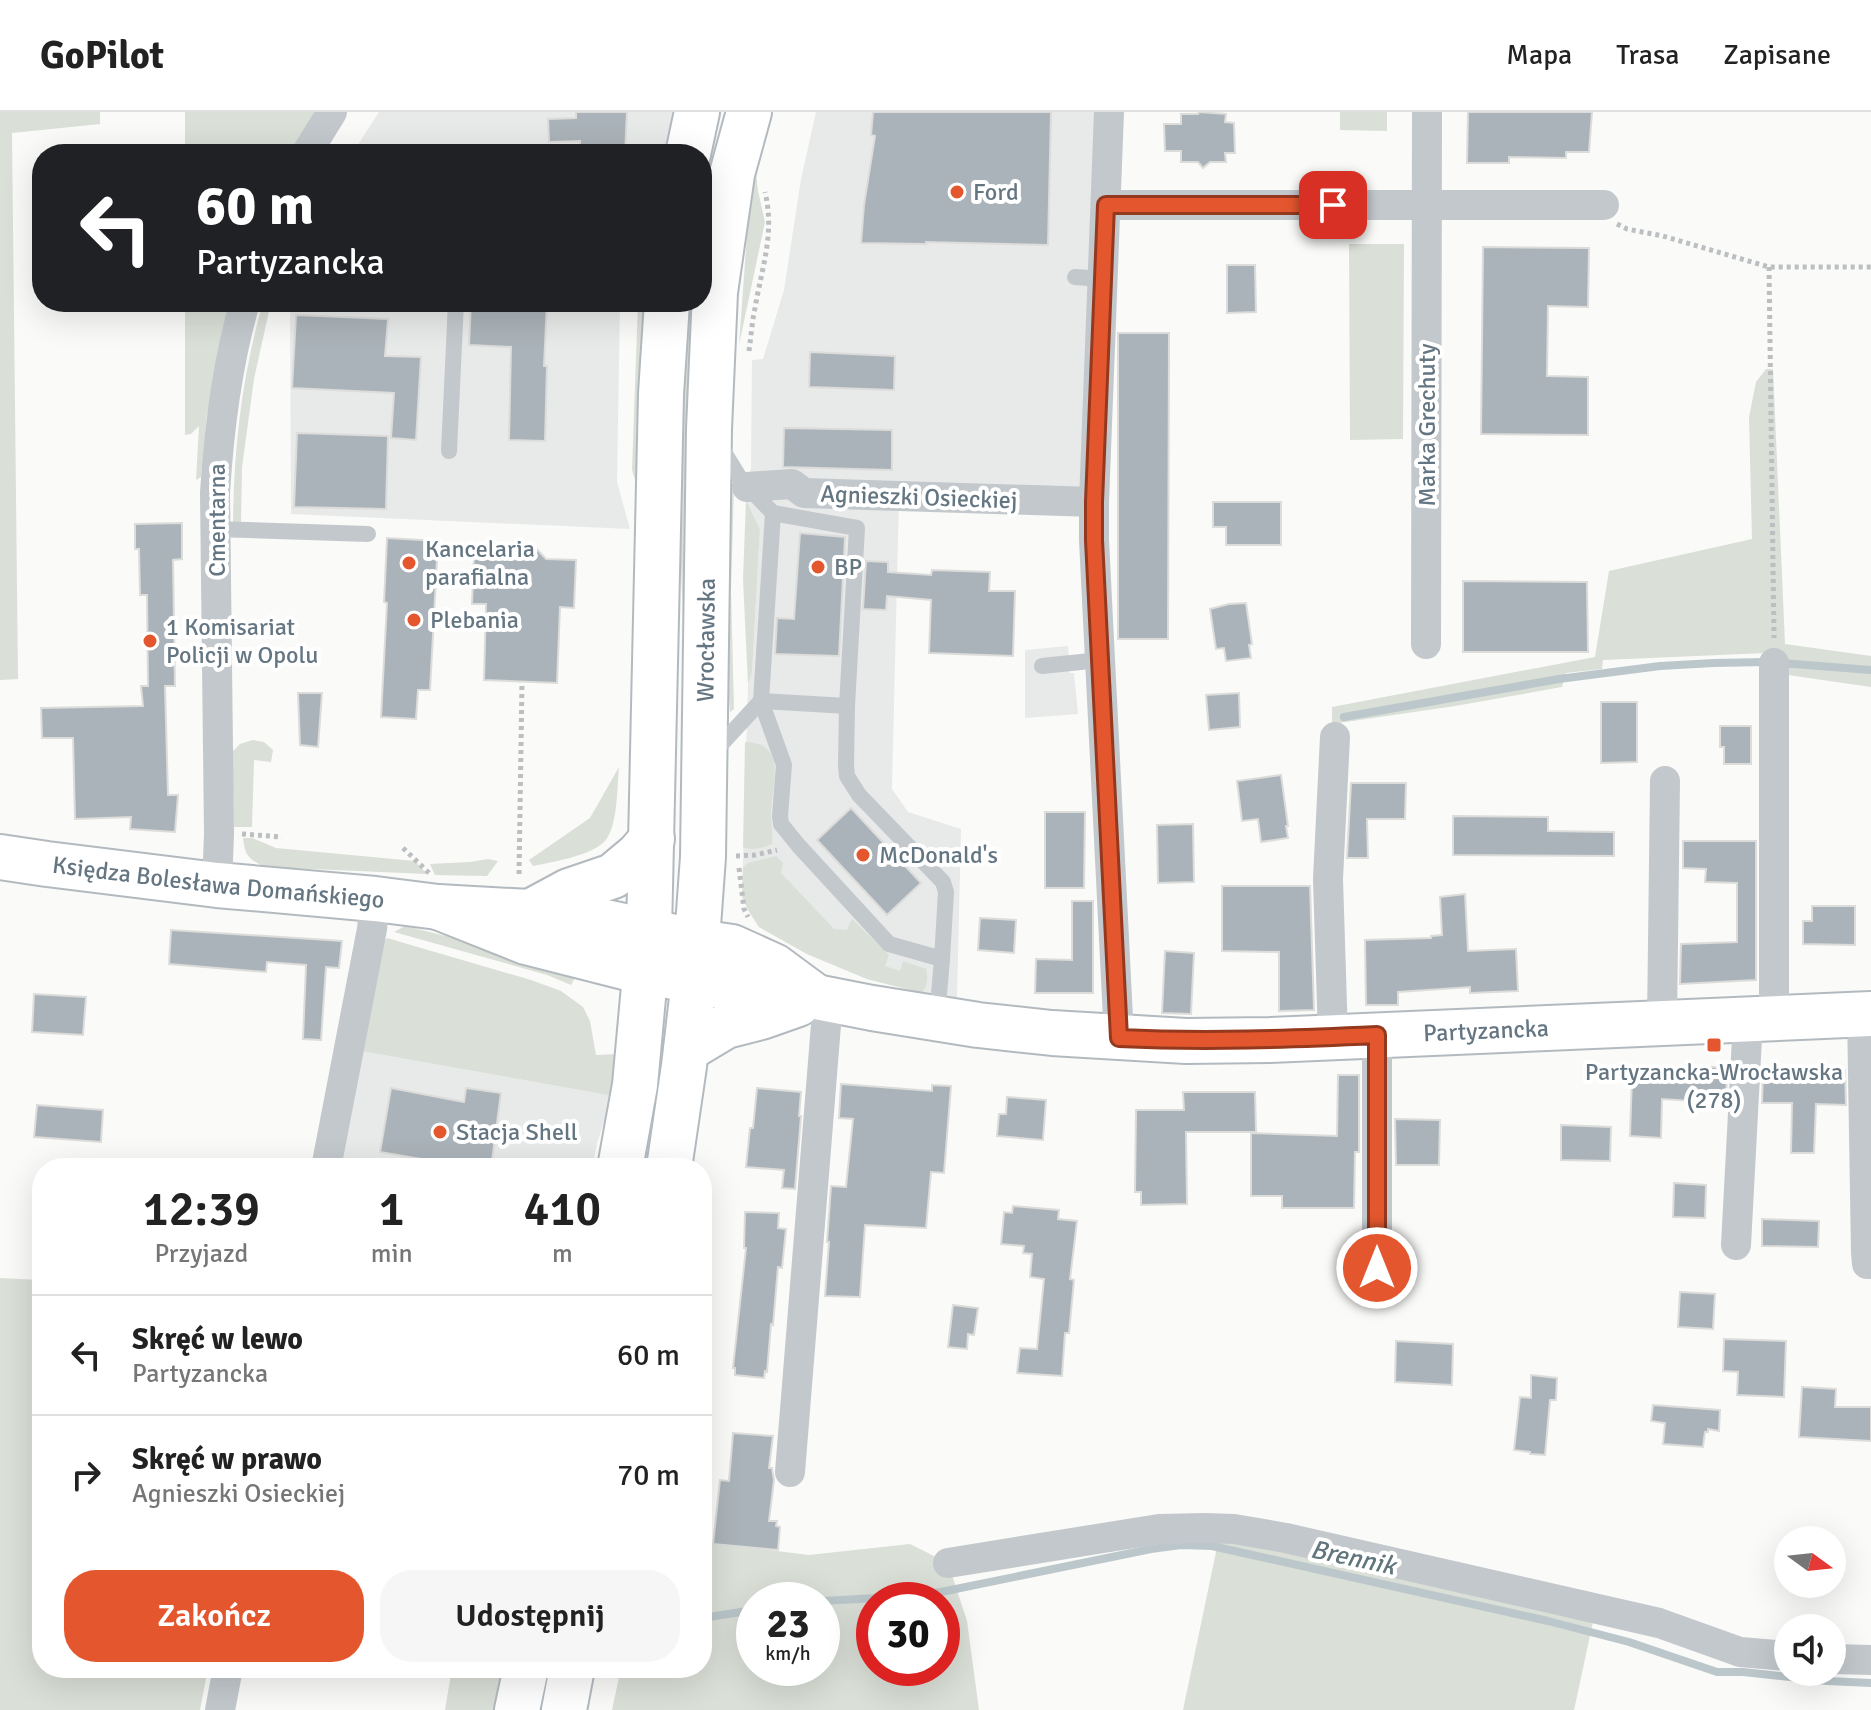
<!DOCTYPE html>
<html lang="pl">
<head>
<meta charset="utf-8">
<style>
	:root { --surface:#fff; --page:#f6f6f6; --text:#222; --muted:#767676; --line:#e0e0e0; --accent:#e4572e }
	body { margin:0; font-family:Signika,sans-serif; background:var(--page); color:var(--text); height:100vh; display:flex; flex-direction:column; font-size:30px; white-space:nowrap }
	* { box-sizing:border-box; margin:0 }
	p { font-size:26px; color:var(--muted) }
	.icon { flex:none; width:44px; height:44px; fill:none; stroke:currentColor; stroke-width:2; stroke-linecap:round; stroke-linejoin:round }
	.map { position:relative; flex:1; overflow:hidden }
	.sheet { position:absolute; left:32px; top:1046px; width:680px; height:520px; display:flex; flex-direction:column; background:var(--surface); border-radius:32px; box-shadow:0 8px 32px #0002 }
	.sheet>* { flex:none }
	.hud { position:absolute; left:32px; top:32px; width:680px; height:168px; border-radius:32px; box-shadow:0 8px 32px #0002; background:#202124; color:#fff; overflow:hidden }
	.needle { width:52px; rotate:105deg }
	.buttons { position:absolute; left:1774px; top:1414px; display:grid; gap:16px }
	.buttons a { display:grid; place-items:center; width:72px; height:72px; border-radius:50%; background:var(--surface); box-shadow:0 8px 32px #0002; font-size:40px }
	.speed { position:absolute; left:736px; top:1470px; display:flex; gap:16px; font-size:40px; font-weight:700; text-align:center }
	.speed>* { display:grid; place-content:center; width:104px; height:104px; border-radius:50%; background:var(--surface); box-shadow:0 8px 32px #0002; line-height:1 }
	.speed small { font-size:20px; font-weight:400 }
	.speed .limit { border:12px solid #d22; background:#fff; color:#111 }
	.pin { position:absolute; display:grid; place-items:center; width:68px; height:68px; color:#fff; margin:-34px; border-radius:16px; box-shadow:0 4px 12px #0006 }
	.me { position:absolute; width:88px; margin:-44px; rotate:0deg; stroke-linejoin:round; filter:drop-shadow(0 0 6px #0008) }
	.turn { display:flex; align-items:center; gap:28px; height:168px; padding:0 32px; font-size:36px }
	.turn .icon { width:104px; height:104px; stroke-width:2.5 }
	.turn b { display:block; font-size:56px; line-height:68px }
	.eta { display:flex; justify-content:space-evenly; align-items:center; height:136px; text-align:center }
	.eta b { font-size:48px; font-weight:600; line-height:56px }
	.cta { display:flex; gap:16px; margin-top:auto; padding:16px 32px }
	.cta a { flex:1; height:92px; border-radius:32px; background:var(--accent); color:#fff; font-size:32px; font-weight:600; line-height:92px; text-align:center }
	.cta a+a { background:var(--page); color:var(--text) }
	ul { padding:0; list-style:none }
	li { display:flex; align-items:center; gap:24px; height:120px; padding:0 32px; border-top:2px solid var(--line) }
	li div { flex:1 }
	li b { display:block; font-size:30px }
	li em { font-style:normal }
	header { display:flex; align-items:center; gap:48px; box-sizing:border-box; height:112px; padding:0 40px; background:var(--surface); border-bottom:2px solid var(--line) }
	header strong { font-size:38px }
	nav { display:flex; gap:44px; margin-inline-start:auto; font-size:28px }
	.map>svg:first-child { display:block }
	.built { fill:#e8e9e9 }
	.green { fill:#dadfd7; fill-rule:evenodd }
	.lines { fill:none; stroke-linecap:round; stroke-linejoin:round }
	.stream { stroke:#bbc7cb; stroke-width:8 }
	.building { fill:#aab3b9; stroke:#dcdcda; stroke-width:2 }
	.secondary-casing { stroke:#b3babf; stroke-width:48 }
	.path { stroke:#bbbfc2; stroke-width:5; stroke-dasharray:4 4; stroke-linecap:butt }
	.service { stroke:#c3c8cc; stroke-width:16 }
	.minor { stroke:#c3c8cc; stroke-width:30 }
	.secondary { stroke:#fff; stroke-width:44 }
	.route-casing { stroke:#94391e; stroke-width:20 }
	.route { stroke:#e4572e; stroke-width:14 }
	.poi-dot { fill:#e4572e; stroke:#fff; stroke-width:3 }
	.labels { text-anchor:middle; stroke-width:8; stroke-linejoin:round; paint-order:stroke }
	.poi-label { font-size:24px; fill:#657683; stroke:#fff; text-anchor:start }
	.street-label { font-size:24px; fill:#657683; stroke:#fff }
	.water-label { font-size:26px; font-style:italic; fill:#60757c; stroke:#fff }
</style>
</head>
<body>
<header>
<strong>GoPilot</strong>
<nav><a>Mapa</a><a>Trasa</a><a>Zapisane</a></nav>
</header>
<div class="map">
<svg width="1871" height="1598" viewBox="0 0 1871 1598">
	<rect width="100%" height="100%" fill="#fafaf8"/>
	<g class="built">
		<polygon points="379,0 683,0 673,42 352,42"/>
		<polygon points="816,0 1109,0 1094,390 899,384 892,677 908,700 961,717 957,889 867,867 807,842 759,815 748,798 742,784 748,572 752,561 760,417 746,388 751,355 752,248 763,247 784,178 801,67"/>
		<polygon points="290,190 620,190 617,370 630,417 291,402"/>
		<polygon points="1068,534 1070,561 1074,561 1078,602 1025,606 1025,538"/>
		<polygon points="361,939 613,984 597,1031 592,1056 339,1056"/>
	</g>
	<g class="green">
		<polygon points="0,0 100,0 100,12 12,21 18,567 0,568"/>
		<polygon points="185,0 332,0 306,42 185,42"/>
		<polygon points="1340,0 1387,0 1387,19 1340,18"/>
		<polygon points="755,52 758,79 765,110 739,233 749,96"/>
		<polygon points="1349,132 1404,132 1403,327 1350,328"/>
		<polygon points="185,190 245,190 225,277 207,301 201,365 196,368 199,314 191,322 185,323"/>
		<path d="M263 190H271L254 267 242 355 241 410H233C234 333 242 264 263 190Z"/>
		<polygon points="638,190 649,190 645,399 632,358"/>
		<polygon points="682,190 697,190 686,734 680,733 686,592 680,426 680,214"/>
		<polygon points="1766,257 1773,257 1785,532 1871,544 1871,575 1781,562 1766,541 1603,548 1602,557 1566,561 1562,575 1455,594 1332,612 1332,595 1595,545 1609,459 1752,427 1749,305 1756,270"/>
		<polygon points="731,370 734,374 731,479 734,597 730,600 723,508 726,371"/>
		<polygon points="746,388 760,417 752,561 748,572 743,467"/>
		<polygon points="253,628 264,630 273,638 271,650 254,648 252,715 234,715 232,640 240,632"/>
		<path d="M745 630C788 631 772 672 771 700 771 711 773 721 772 732 762 736 752 739 743 735Z"/>
		<path d="M619 655C617 675 618 714 605 729 591 744 552 750 533 754L529 748 590 706Z"/>
		<path d="M243 726H252L276 736 415 749 427 762 266 755C249 748 245 744 243 726Z"/>
		<path d="M776 744 783 751 781 761 834 817 847 818 852 807 889 843 885 854 900 859 903 849 926 857C928 865 928 873 922 881L867 867 807 842 759 815 748 798 742 784 743 756 748 751Z"/>
		<polygon points="488,747 498,749 487,764 435,763 430,752 470,750"/>
		<polygon points="405,814 527,844 577,862 571,873 547,863 394,820"/>
		<polygon points="387,826 531,868 561,879 583,895 590,909 596,943 617,942 613,984 361,939 379,835"/>
		<polygon points="0,1166 42,1168 42,1556 208,1556 200,1598 0,1598"/>
		<polygon points="1221,1416 1596,1496 1574,1598 1183,1598"/>
		<path d="M702 1430 809 1443 910 1432 948 1451 967 1509 979 1598H612L621 1556H702ZM754 1488H822V1556H754ZM874 1488H942V1556H874Z"/>
		<polygon points="452,1556 506,1556 498,1598 445,1598"/>
	</g>
	<g class="lines">
		<g class="stream">
			<polyline points="1781,551 1871,558"/>
			<polyline points="1344,605 1559,567 1660,554 1714,551 1767,550"/>
			<polyline points="822,1489 896,1485 941,1480 1151,1437 1181,1433 1212,1434 1548,1509 1629,1530 1717,1560 1743,1560 1827,1569 1871,1571"/>
			<polyline points="702,1506 754,1498"/>
		</g>
	</g>
	<g class="building">
		<polygon points="576,0 627,0 625,42 580,42 580,29 549,30 548,7 576,6"/>
		<polygon points="873,0 1051,0 1048,133 926,130 926,132 861,131 864,93 875,24 871,23"/>
		<polygon points="1199,0 1226,2 1225,10 1234,11 1235,41 1225,41 1226,50 1210,50 1203,56 1198,50 1181,50 1181,39 1165,39 1164,12 1181,12 1181,2 1198,2"/>
		<polygon points="1468,0 1592,0 1589,40 1566,40 1566,46 1509,45 1509,51 1467,51"/>
		<polygon points="1483,135 1589,136 1588,195 1548,194 1547,264 1588,265 1588,323 1481,322"/>
		<polygon points="1227,153 1255,153 1256,200 1227,201"/>
		<polygon points="471,190 547,190 544,254 547,254 545,329 509,328 511,235 469,233"/>
		<polygon points="296,203 388,207 385,244 421,245 416,328 391,326 394,281 292,276"/>
		<polygon points="1118,221 1169,221 1168,527 1118,527"/>
		<polygon points="810,240 895,244 894,278 809,275"/>
		<polygon points="784,316 892,318 892,358 783,355"/>
		<polygon points="297,321 388,324 386,397 294,395"/>
		<polygon points="1213,390 1281,390 1281,433 1226,433 1226,415 1213,415"/>
		<polygon points="182,411 182,447 173,448 175,574 165,574 168,683 178,683 175,720 130,717 131,705 75,707 73,626 42,626 41,596 143,594 141,574 148,574 147,483 140,483 139,437 135,437 135,412"/>
		<polygon points="800,421 845,425 839,544 775,542 777,506 794,507"/>
		<polygon points="387,426 438,429 430,578 418,578 416,607 381,605 387,491 384,490"/>
		<polygon points="517,434 534,434 546,447 576,448 574,496 560,495 557,571 484,568 486,492 472,492 474,444 503,445"/>
		<polygon points="866,449 888,450 888,460 931,463 932,458 990,460 989,479 1015,479 1013,544 929,541 931,488 887,484 886,498 863,497"/>
		<polygon points="1463,469 1587,470 1588,540 1463,540"/>
		<polygon points="1246,491 1252,532 1249,533 1251,546 1226,549 1224,536 1216,537 1210,497 1229,492"/>
		<polygon points="298,581 322,581 318,635 300,633"/>
		<polygon points="1239,581 1240,615 1209,618 1206,583"/>
		<polygon points="1601,590 1637,590 1637,650 1601,651"/>
		<polygon points="1720,614 1751,614 1751,652 1724,652 1724,635 1720,635"/>
		<polygon points="1281,663 1288,714 1286,714 1288,726 1261,730 1258,707 1242,709 1237,669"/>
		<polygon points="1351,671 1406,671 1405,707 1367,707 1368,746 1347,746"/>
		<polygon points="851,696 921,771 887,803 817,728"/>
		<polygon points="1045,700 1085,700 1084,776 1045,776"/>
		<polygon points="1453,704 1548,705 1548,719 1614,720 1614,744 1453,743"/>
		<polygon points="1193,712 1194,770 1158,771 1157,713"/>
		<polygon points="1683,729 1756,729 1756,868 1680,872 1681,832 1737,830 1737,771 1705,770 1706,757 1683,756"/>
		<polygon points="1222,774 1310,774 1314,898 1279,899 1279,840 1222,839"/>
		<polygon points="1465,782 1468,839 1516,837 1518,879 1470,881 1470,875 1398,880 1398,893 1366,893 1365,828 1431,826 1431,824 1442,823 1440,785"/>
		<polygon points="1072,789 1093,789 1093,881 1035,881 1036,847 1072,848"/>
		<polygon points="1812,794 1855,794 1855,833 1803,832 1803,809 1812,809"/>
		<polygon points="980,806 1016,808 1014,841 978,838"/>
		<polygon points="171,818 342,829 339,856 326,855 321,928 303,927 306,853 267,850 266,860 169,852"/>
		<polygon points="1165,839 1194,841 1191,902 1162,901"/>
		<polygon points="34,882 86,885 83,923 32,920"/>
		<polygon points="1682,953 1727,956 1726,991 1662,987 1661,1026 1630,1024 1632,964 1681,966"/>
		<polygon points="1763,956 1845,958 1846,993 1816,992 1814,1041 1791,1041 1792,991 1762,991"/>
		<polygon points="1338,963 1359,963 1359,1040 1355,1040 1354,1096 1282,1096 1282,1084 1251,1084 1251,1021 1337,1024"/>
		<polygon points="841,972 932,979 932,973 951,974 944,1061 931,1060 926,1116 865,1113 860,1185 825,1184 829,1130 827,1130 831,1074 846,1075 853,1007 839,1006"/>
		<polygon points="391,976 464,990 466,976 501,981 491,1056 474,1056 380,1040"/>
		<polygon points="757,976 801,980 799,1004 801,1004 795,1077 782,1076 784,1058 746,1055 750,1016 753,1016"/>
		<polygon points="1183,980 1255,980 1256,1020 1186,1020 1187,1092 1141,1093 1141,1080 1135,1080 1136,998 1184,998"/>
		<polygon points="1007,985 1046,988 1043,1028 997,1024 999,1002 1006,1002"/>
		<polygon points="37,993 103,998 101,1030 34,1025"/>
		<polygon points="1395,1007 1440,1008 1439,1053 1396,1053"/>
		<polygon points="1561,1013 1611,1015 1610,1049 1561,1048"/>
		<polygon points="1674,1071 1706,1073 1705,1106 1673,1105"/>
		<polygon points="1013,1094 1059,1098 1058,1107 1077,1109 1070,1167 1074,1168 1069,1221 1065,1221 1062,1264 1017,1261 1020,1236 1037,1237 1044,1167 1030,1165 1032,1142 1023,1141 1024,1134 1001,1132 1004,1100 1012,1101"/>
		<polygon points="745,1100 779,1101 778,1116 786,1117 782,1156 778,1155 773,1213 771,1212 767,1260 765,1259 764,1266 735,1263 735,1256 733,1256 746,1136 744,1136"/>
		<polygon points="1762,1107 1819,1109 1818,1135 1762,1134"/>
		<polygon points="1680,1180 1715,1182 1713,1217 1678,1215"/>
		<polygon points="953,1193 978,1196 974,1223 968,1222 967,1237 948,1235"/>
		<polygon points="1724,1227 1786,1229 1784,1285 1737,1283 1738,1260 1723,1259"/>
		<polygon points="1396,1229 1453,1232 1452,1273 1395,1270"/>
		<polygon points="1531,1263 1557,1266 1556,1288 1550,1288 1545,1343 1530,1342 1530,1340 1514,1338 1520,1285 1531,1286"/>
		<polygon points="1802,1275 1836,1277 1835,1295 1871,1295 1871,1329 1799,1325"/>
		<polygon points="1653,1293 1720,1298 1719,1319 1708,1317 1708,1320 1705,1320 1703,1335 1663,1332 1665,1311 1651,1309"/>
		<polygon points="733,1321 773,1324 769,1356 772,1356 774,1368 769,1409 777,1409 776,1414 780,1415 778,1438 713,1432 720,1368 729,1369"/>
	</g>
	<g class="lines">
		<g class="secondary-casing">
			<g id="secondary">
				<polyline points="688,42 697,0"/>
				<path id="s1" d="M0 745 47 752 217 773 375 787 438 795 530 800 596 808 698 830 732 835 774 854 816 885"/>
				<path id="s2" d="M438 795 526 830 628 856 764 883 816 885 872 896 978 913 1052 921 1186 929 1270 928 1871 902"/>
				<polyline points="530,800 569,779 613,764 638,743 652,727"/>
				<polyline points="686,938 726,914 761,905 798,892"/>
				<polyline points="620,1056 635,973 649,820 661,282 667,190"/>
				<path id="s3" d="M669 1056 684 954 694 869 703 745 709 317 715 180 732 62 749 0"/>
				<polyline points="517,1598 526,1556"/>
				<polyline points="564,1598 572,1556"/>
			</g>
		</g>
		<g class="path">
			<polyline points="1617,112 1627,117 1663,124 1769,155 1871,155"/>
			<polyline points="1769,155 1774,526"/>
			<path d="M749 239C751 225 752 210 755 196 762 155 775 121 765 80"/>
			<polyline points="242,722 282,725"/>
			<polyline points="403,736 429,761"/>
			<polyline points="736,744 755,743 777,738"/>
			<polyline points="739,756 744,797 748,805"/>
			<polyline points="519,762 522,570"/>
		</g>
		<g class="service">
			<polyline points="1075,165 1103,167"/>
			<polyline points="719,332 741,368 773,401 857,416 847,594 846,653 847,664 859,683 943,770 946,780 942,847 889,832 798,733 781,712 780,704 784,653 761,589 773,401"/>
			<polyline points="449,339 456,190"/>
			<polyline points="215,417 368,422"/>
			<polyline points="1042,554 1100,548"/>
			<polyline points="713,641 761,589 847,594"/>
			<polyline points="937,905 942,847"/>
		</g>
		<g class="minor">
			<polyline points="1109,0 1094,390 1094,428 1119,926"/>
			<polyline points="306,42 332,0"/>
			<polyline points="1106,93 1604,93"/>
			<polyline points="747,375 792,372 804,381 1094,390"/>
			<polyline points="1426,532 1427,0"/>
			<polyline points="1774,551 1774,906"/>
			<path d="M217 773 219 722 215 381C219 316 227 252 245 190"/>
			<polyline points="1862,902 1866,1141 1867,1152 1871,1152"/>
			<polyline points="1662,911 1665,669"/>
			<polyline points="1333,925 1328,767 1335,625"/>
			<polyline points="326,1056 372,817 375,787"/>
			<polyline points="1736,1133 1748,907"/>
			<polyline points="1377,1156 1377,923"/>
			<polyline points="790,1360 828,888"/>
			<polyline points="948,1451 1159,1417 1205,1416 1234,1417 1286,1426 1659,1511 1740,1540 1788,1544"/>
			<polyline points="1832,1547 1871,1548"/>
			<polyline points="220,1598 228,1556"/>
		</g>
		<use href="#secondary" class="secondary"/>
	</g>
	<g class="lines">
		<g class="route-casing">
			<path id="route" d="M1333 93H1106L1094 390V428L1119 926C1205 930 1291 927 1377 923V1156"/>
		</g>
		<use href="#route" class="route"/>
	</g>
	<g class="poi-dot">
		<circle cx="957" cy="80" r="8"/>
		<circle cx="409" cy="451" r="8"/>
		<circle cx="818" cy="455" r="8"/>
		<circle cx="414" cy="508" r="8"/>
		<circle cx="150" cy="529" r="8"/>
		<circle cx="863" cy="743" r="8"/>
		<rect x="1706" y="925" width="16" height="16" rx="4"/>
		<circle cx="440" cy="1020" r="8"/>
	</g>
	<g class="labels">
		<g class="poi-label">
			<text x="973" y="88">Ford</text>
			<text x="425" y="445">Kancelaria<tspan x="425" dy="28">parafialna</tspan></text>
			<text x="834" y="463">BP</text>
			<text x="430" y="516">Plebania</text>
			<text x="166" y="523">1 Komisariat<tspan x="166" dy="28">Policji w Opolu</tspan></text>
			<text x="879" y="751">McDonald's</text>
			<text x="1714" y="968" text-anchor="middle">Partyzancka-Wrocławska<tspan x="1714" dy="28">(278)</tspan></text>
			<text x="456" y="1028">Stacja Shell</text>
		</g>
		<g class="street-label">
			<text transform="translate(1427 313) rotate(-90)" y="8">Marka Grechuty</text>
			<text transform="translate(919 385) rotate(2)" y="8">Agnieszki Osieckiej</text>
			<text transform="translate(217 408) rotate(-90)" y="8">Cmentarna</text>
			<text dy="8" stroke="none"><textPath href="#s3" startOffset="530">Wrocławska</textPath></text>
			<text dy="8" stroke="none"><textPath href="#s1" startOffset="220">Księdza Bolesława Domańskiego</textPath></text>
			<text dy="8" stroke="none"><textPath href="#s2" startOffset="1064">Partyzancka</textPath></text>
		</g>
		<g class="water-label">
			<text transform="translate(1353 1445) rotate(12)" y="9">Brennik</text>
		</g>
	</g>
</svg>
<div class="buttons">
<a><svg class="needle" viewBox="-14 -14 28 28"><path d="M0-13l5 13h-10z" fill="#e53935"/><path d="M0 13l5-13h-10z" fill="#767676"/></svg></a>
<a><svg class="icon" aria-label="sound" viewBox="0 0 24 24"><path d="M4 9h4l5-4v14l-5-4H4zM17 9q2 3 0 6"/></svg></a>
</div>
<div class="speed"><div>23<small>km/h</small></div><div class="limit">30</div></div>
<div class="pin" style="left:1333px;top:93px;background:#d93025"><svg class="icon" aria-label="arrive" viewBox="0 0 24 24"><path d="M6 21V4h12l-3 4 3 4H6"/></svg></div>
<svg class="me" style="left:1377px;top:1156px" viewBox="-20 -20 40 40"><circle r="17" fill="#e4572e" stroke="#fff" stroke-width="3"/><path d="M0-11L8 9 0 5-8 9z" fill="#fff"/></svg>
<div class="hud">
<div class="turn"><svg class="icon" aria-label="left" viewBox="0 0 24 24"><path d="M17 20v-9H6M10 6l-5 5 5 5"/></svg><div><b>60 m</b>Partyzancka</div></div>
</div>
<section class="sheet">
<div class="eta">
<div><b>12:39</b><p>Przyjazd</p></div>
<div><b>1</b><p>min</p></div>
<div><b>410</b><p>m</p></div>
</div>
<ul>
<li><svg class="icon" aria-label="left" viewBox="0 0 24 24"><path d="M17 20v-9H6M10 6l-5 5 5 5"/></svg><div><b>Skręć w lewo</b><p>Partyzancka</p></div><em>60 m</em></li>
<li><svg class="icon" aria-label="right" viewBox="0 0 24 24"><path d="M7 20v-9h11M14 6l5 5-5 5"/></svg><div><b>Skręć w prawo</b><p>Agnieszki Osieckiej</p></div><em>70 m</em></li>
</ul>
<div class="cta"><a>Zakończ</a><a>Udostępnij</a></div>
</section>
</div>
</body>
</html>
